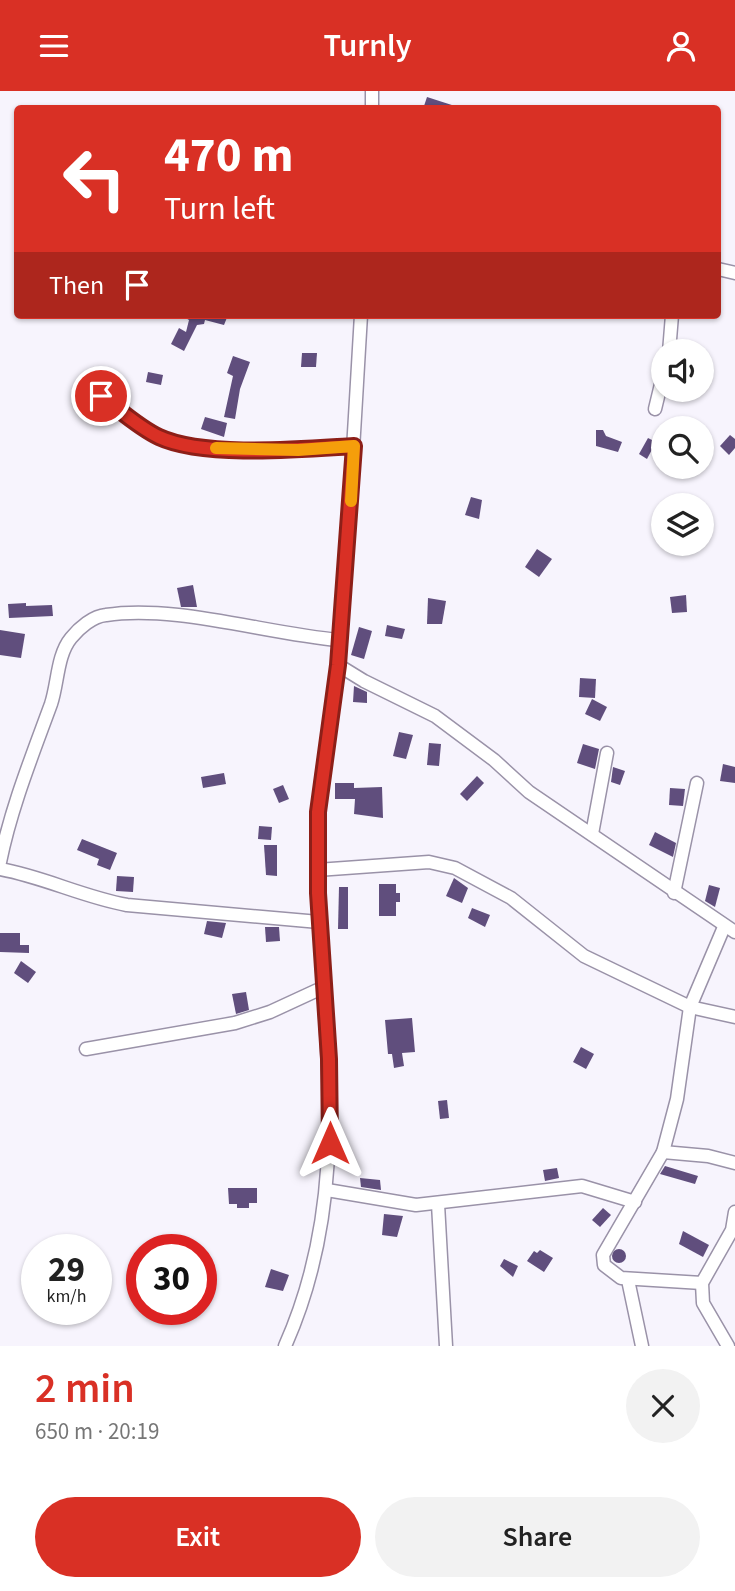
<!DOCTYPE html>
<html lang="en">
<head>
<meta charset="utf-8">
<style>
	:root { --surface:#fff; --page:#f2f2f2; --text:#222; --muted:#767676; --accent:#d93025 }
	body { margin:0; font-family:"Source Sans 3",sans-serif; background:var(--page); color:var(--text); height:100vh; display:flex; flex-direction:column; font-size:26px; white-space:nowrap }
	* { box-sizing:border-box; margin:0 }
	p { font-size:23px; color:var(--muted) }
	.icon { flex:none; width:38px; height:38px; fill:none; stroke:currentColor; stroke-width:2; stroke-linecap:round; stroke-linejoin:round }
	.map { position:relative; height:1255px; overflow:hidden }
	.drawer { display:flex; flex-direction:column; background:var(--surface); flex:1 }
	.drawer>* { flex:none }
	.banner { position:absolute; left:14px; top:14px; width:707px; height:214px; border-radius:7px; box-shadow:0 2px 5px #0004; background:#d93025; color:#fff; overflow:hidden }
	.tools { position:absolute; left:651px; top:248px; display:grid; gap:14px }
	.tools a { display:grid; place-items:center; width:63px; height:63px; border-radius:50%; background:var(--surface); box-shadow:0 2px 5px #0004; font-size:35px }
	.speed { position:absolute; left:21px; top:1143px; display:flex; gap:14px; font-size:35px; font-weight:700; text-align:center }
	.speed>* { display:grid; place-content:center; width:91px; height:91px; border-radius:50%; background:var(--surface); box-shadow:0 2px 5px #0004; line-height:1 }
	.speed small { font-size:18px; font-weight:400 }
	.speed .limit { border:10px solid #d22; background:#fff; color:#111 }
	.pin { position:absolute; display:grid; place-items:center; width:60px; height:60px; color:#fff; margin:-30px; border:4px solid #fff; border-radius:50%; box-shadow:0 2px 7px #0007 }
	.me { position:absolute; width:77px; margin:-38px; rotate:0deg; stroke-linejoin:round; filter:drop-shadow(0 0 5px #0008) }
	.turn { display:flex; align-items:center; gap:24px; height:147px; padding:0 35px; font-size:32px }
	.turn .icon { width:91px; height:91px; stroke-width:2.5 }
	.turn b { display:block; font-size:49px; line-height:60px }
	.then { display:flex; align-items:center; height:66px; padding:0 35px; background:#0003; gap:14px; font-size:26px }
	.round { display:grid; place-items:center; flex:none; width:74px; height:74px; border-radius:37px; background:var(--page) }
	.overview { display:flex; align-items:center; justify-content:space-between; height:119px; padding:0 35px }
	h1 { font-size:42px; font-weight:600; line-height:52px; color:var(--accent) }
	.cta { display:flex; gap:14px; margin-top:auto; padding:14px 35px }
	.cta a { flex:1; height:80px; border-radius:42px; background:var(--accent); color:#fff; font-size:28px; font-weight:600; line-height:80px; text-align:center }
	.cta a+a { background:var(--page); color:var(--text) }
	header { display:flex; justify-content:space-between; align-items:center; height:91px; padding:0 35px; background:var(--accent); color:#fff; font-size:32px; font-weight:600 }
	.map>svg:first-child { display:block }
	.building { fill:#604e7d }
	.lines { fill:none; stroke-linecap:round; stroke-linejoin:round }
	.street-casing { stroke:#9a92a8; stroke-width:15 }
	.street { stroke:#fff; stroke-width:12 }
	.route-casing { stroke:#8d1f18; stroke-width:18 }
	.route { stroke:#d93025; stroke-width:12 }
	.slow { stroke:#f59e0b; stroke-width:12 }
</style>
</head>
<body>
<header><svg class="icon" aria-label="menu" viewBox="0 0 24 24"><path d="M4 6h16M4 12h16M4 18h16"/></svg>Turnly<svg class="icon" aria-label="person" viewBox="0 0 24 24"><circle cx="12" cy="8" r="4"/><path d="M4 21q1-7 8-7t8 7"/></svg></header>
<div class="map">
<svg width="735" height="1255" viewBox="0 0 735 1255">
	<rect width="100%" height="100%" fill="#f7f4fd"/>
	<g class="building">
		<polygon points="427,6 458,16 458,18 423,18"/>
		<polygon points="181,224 228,224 224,234 205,229 204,233 197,234 184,260 171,253 179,237 186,241 189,229"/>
		<polygon points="302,262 317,262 316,276 301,276"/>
		<polygon points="233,265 250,271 240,298 235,328 224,326 233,285 227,282"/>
		<polygon points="148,281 163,284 161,294 146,291"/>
		<polygon points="205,326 227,332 224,346 201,338"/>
		<polygon points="596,339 603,339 606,345 622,351 618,361 596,355"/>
		<polygon points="730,344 735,348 735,357 729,364 720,355"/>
		<polygon points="648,347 656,351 647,368 639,363"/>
		<polygon points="471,406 482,409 479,428 465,424"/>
		<polygon points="537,458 552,468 539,486 525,476"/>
		<polygon points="193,494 197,516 181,516 177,497"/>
		<polygon points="686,504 687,521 672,522 670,506"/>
		<polygon points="428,507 446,510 442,533 427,533"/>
		<polygon points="26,512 26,515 52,514 53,525 9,527 8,513"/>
		<polygon points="387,534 405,538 402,548 385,545"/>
		<polygon points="359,536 372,540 364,568 351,564"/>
		<polygon points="0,539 25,543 21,567 0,564"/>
		<polygon points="580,587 596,588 595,607 579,606"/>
		<polygon points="354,595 367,601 367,612 353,611"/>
		<polygon points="592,608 607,616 600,630 585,623"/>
		<polygon points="399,641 413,644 406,668 393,665"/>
		<polygon points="429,652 441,653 439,675 427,674"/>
		<polygon points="583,653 599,658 595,678 577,672"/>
		<polygon points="723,673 735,676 735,692 720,690"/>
		<polygon points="613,676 625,680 620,694 611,691"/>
		<polygon points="224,682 226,693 203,697 201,686"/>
		<polygon points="477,685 484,692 467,710 460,703"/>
		<polygon points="335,692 354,692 354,697 382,696 383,727 354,723 355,708 335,708"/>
		<polygon points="283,694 289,708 279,712 273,698"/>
		<polygon points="670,697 685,698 683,715 669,714"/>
		<polygon points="259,735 272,736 271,749 258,748"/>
		<polygon points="655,741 676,752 673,766 649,754"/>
		<polygon points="82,748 117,762 110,779 97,774 99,768 77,759"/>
		<polygon points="264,754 277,754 277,785 266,784"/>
		<polygon points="117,785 134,786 133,801 116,800"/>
		<polygon points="454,787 468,797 462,812 446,805"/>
		<polygon points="379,793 396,793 396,802 400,802 400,811 396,811 396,825 379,825"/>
		<polygon points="709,794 720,797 715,816 705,810"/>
		<polygon points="339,796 348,796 348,838 338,838"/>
		<polygon points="472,817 490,824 485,836 468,827"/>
		<polygon points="207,830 226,832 222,847 204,843"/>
		<polygon points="265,836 279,836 280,850 266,851"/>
		<polygon points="0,842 20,842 20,854 29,854 29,862 0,861"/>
		<polygon points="21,870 36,881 28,892 14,882"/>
		<polygon points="246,901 249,919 236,923 232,903"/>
		<polygon points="412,927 415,961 402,962 404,975 394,977 392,963 388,963 385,929"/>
		<polygon points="581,956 594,963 586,978 573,971"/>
		<polygon points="447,1009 449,1027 440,1028 438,1010"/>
		<polygon points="665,1075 698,1085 695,1093 660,1083"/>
		<polygon points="557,1077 559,1087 545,1090 543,1079"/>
		<polygon points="360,1087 380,1089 381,1099 361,1096"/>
		<polygon points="228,1097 257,1097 257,1112 249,1112 249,1117 237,1117 237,1113 229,1113"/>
		<polygon points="603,1117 611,1124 600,1136 592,1129"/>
		<polygon points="384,1123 403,1125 397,1146 382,1144"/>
		<polygon points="683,1140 709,1154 703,1166 679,1153"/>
		<circle cx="619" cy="1165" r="7"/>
		<polygon points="540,1159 553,1167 544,1181 527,1170 534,1160 537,1162"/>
		<polygon points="504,1168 518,1175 513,1186 500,1175"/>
		<polygon points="271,1178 289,1184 283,1200 265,1196"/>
	</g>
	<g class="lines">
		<g class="street-casing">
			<g id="street">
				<polyline points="372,18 372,0"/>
				<polyline points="718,178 735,182"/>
				<polyline points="669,261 672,224"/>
				<path d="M101 305C120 319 138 336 159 346 204 368 303 358 354 355"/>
				<polyline points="655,318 663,285"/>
				<polyline points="338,574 364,590 435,625 494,669 529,701 735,841"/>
				<polyline points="592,743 607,662"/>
				<path d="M0 771C11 717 32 665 51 613 58 592 57 564 71 547 79 537 93 525 106 524 173 513 268 543 339 549"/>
				<path d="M0 778C44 786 83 806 127 814L319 831"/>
				<polyline points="317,779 429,771 455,777 511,807 584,865 690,916 735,926"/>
				<polyline points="674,802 697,692"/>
				<polyline points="86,958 235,932 270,921 322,897"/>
				<polyline points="663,1061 708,1065 735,1072"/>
				<polyline points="327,1099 416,1114 582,1095 635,1111"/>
				<polyline points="438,1113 446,1255"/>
				<polyline points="628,1189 642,1255"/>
				<polyline points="702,1192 621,1187 604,1174 603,1164 663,1061 677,1008 690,916 724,836"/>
				<path d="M285 1255C364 1078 311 907 318 723 321 672 334 622 338 572 348 456 354 340 361 224"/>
				<polyline points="728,1255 703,1212 702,1192 732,1139 735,1121"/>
			</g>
		</g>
		<use href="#street" class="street"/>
	</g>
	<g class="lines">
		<g class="route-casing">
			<path id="route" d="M101 305C120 319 138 336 159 346 204 367 303 358 354 355L338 574 318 721V802L329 968 330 1052"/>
		</g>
		<use href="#route" class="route"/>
		<polyline class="slow" points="216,357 298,359 354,355 351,410"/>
	</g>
</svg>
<div class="tools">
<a><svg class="icon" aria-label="sound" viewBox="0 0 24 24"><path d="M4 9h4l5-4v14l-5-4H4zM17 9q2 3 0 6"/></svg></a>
<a><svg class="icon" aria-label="search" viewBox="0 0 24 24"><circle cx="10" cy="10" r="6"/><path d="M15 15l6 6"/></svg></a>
<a><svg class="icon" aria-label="layers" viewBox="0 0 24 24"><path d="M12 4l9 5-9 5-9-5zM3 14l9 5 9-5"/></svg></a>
</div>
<div class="speed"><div>29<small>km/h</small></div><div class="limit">30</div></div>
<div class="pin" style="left:101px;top:305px;background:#d93025"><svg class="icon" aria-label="arrive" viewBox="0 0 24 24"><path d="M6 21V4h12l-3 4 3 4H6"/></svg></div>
<svg class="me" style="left:330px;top:1052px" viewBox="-20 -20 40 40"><path d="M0-17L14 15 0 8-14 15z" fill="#d93025" stroke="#fff" stroke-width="4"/></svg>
<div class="banner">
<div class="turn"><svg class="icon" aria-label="left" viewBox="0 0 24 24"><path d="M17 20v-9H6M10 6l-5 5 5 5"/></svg><div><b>470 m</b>Turn left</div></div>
<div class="then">Then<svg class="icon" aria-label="arrive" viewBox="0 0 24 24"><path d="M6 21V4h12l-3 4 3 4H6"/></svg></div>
</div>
</div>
<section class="drawer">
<div class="overview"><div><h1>2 min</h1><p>650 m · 20:19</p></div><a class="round"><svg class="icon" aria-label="close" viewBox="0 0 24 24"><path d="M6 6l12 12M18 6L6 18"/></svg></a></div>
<div class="cta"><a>Exit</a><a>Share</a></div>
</section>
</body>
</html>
